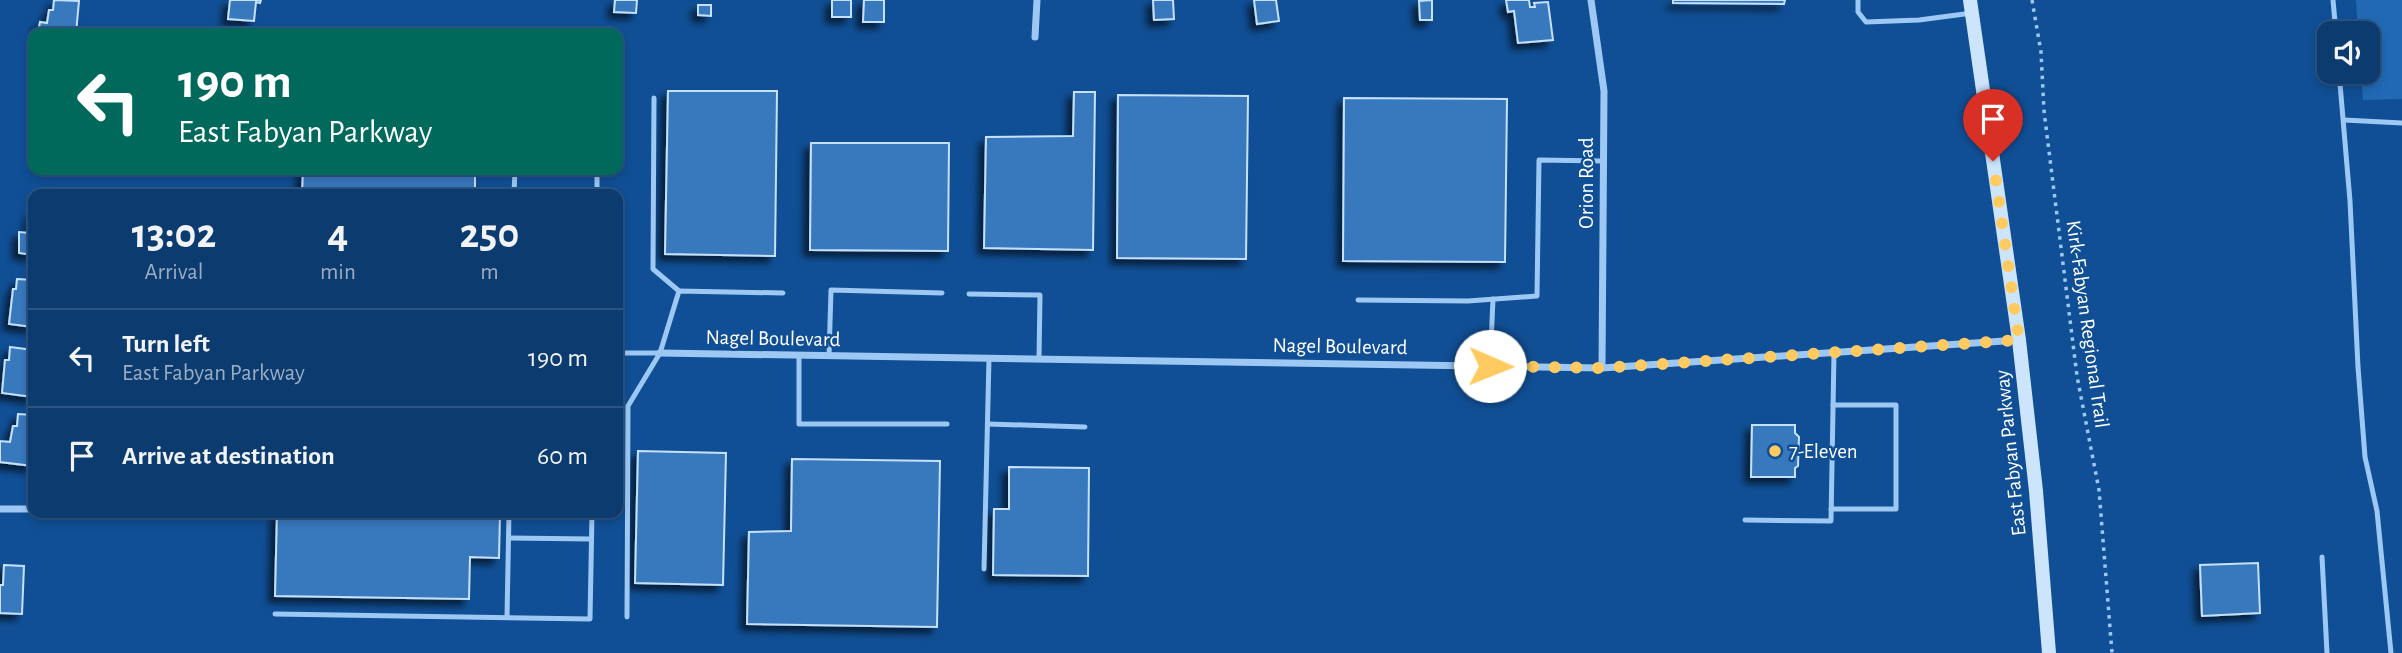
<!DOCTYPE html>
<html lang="en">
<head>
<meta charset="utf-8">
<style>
	:root { --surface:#0c3b70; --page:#154275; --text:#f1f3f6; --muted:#9aadc3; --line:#2c5583 }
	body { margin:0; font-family:"Alegreya Sans",sans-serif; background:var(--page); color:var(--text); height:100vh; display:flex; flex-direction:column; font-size:26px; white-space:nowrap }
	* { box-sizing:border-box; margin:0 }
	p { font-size:23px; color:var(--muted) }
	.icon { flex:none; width:38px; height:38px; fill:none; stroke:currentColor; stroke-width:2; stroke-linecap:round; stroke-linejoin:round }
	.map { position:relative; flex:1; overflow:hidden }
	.drawer { position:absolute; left:28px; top:189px; width:595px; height:329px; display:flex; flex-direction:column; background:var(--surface); border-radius:14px; box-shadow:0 4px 10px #0003,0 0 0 2px var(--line) }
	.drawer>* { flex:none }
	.top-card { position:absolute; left:28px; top:28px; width:595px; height:147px; border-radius:14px; box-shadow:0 4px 10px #0003,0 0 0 2px var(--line); background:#00695c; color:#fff; overflow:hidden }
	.controls { position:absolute; left:2317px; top:21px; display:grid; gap:14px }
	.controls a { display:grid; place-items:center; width:63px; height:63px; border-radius:14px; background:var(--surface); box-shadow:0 4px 10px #0003,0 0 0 2px var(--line); font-size:35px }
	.pin { position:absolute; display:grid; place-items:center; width:60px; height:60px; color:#fff; margin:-72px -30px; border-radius:50% 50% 50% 0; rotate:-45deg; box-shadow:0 0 7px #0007 }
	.pin .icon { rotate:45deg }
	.me { position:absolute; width:77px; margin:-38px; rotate:91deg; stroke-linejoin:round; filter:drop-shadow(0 0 5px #0008) }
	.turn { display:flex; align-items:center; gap:24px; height:147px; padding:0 35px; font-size:32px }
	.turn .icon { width:91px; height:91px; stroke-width:2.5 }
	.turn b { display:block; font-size:49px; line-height:60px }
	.eta { display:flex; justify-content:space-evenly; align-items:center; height:119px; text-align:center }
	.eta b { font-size:42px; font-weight:700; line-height:49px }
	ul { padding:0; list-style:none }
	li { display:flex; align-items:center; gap:21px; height:98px; padding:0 35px; border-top:2px solid var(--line) }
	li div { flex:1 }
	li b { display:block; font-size:26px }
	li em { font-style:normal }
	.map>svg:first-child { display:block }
	.green { fill:#2169b4 }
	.building { fill:#3878bd; stroke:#c5e1fe; stroke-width:2; filter:url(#shadow) }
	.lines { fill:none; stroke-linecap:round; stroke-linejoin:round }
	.path { stroke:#9dc8f4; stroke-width:3.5; stroke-dasharray:3.5 5; stroke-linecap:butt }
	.service { stroke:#9dc8f4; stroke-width:5 }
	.minor { stroke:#9dc8f4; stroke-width:7 }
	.secondary { stroke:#cde4fd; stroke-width:14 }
	.route { stroke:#ffcb60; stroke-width:12; stroke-dasharray:0 21.6 }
	.poi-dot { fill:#ffcb60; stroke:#104f95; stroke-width:2.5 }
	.labels { text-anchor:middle; stroke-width:5; stroke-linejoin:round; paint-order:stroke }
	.street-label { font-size:21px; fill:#fff; stroke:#104f95 }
	.poi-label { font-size:21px; fill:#fff; stroke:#104f95; text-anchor:start }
</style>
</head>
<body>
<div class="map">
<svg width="2402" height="653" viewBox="0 0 2402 653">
	<defs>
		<filter id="shadow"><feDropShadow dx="-6" dy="6" stdDeviation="3.5" flood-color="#0009"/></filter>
	</defs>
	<rect width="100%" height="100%" fill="#104f95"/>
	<polygon class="green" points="2356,0 2402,0 2402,99 2363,100 2361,72 2368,72 2368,33 2358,33"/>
	<g class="building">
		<polygon points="54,0 79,1 76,33 38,33 40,22 47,23 49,10 53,10"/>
		<polygon points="230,0 261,0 260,3 256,2 254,21 228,19"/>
		<polygon points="615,0 637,0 636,13 614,12"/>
		<rect x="832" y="0" width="19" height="17"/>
		<polygon points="864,0 884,0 884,22 863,22"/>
		<polygon points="1153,0 1173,0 1174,19 1154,20"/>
		<polygon points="1254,0 1276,0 1279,21 1257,24"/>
		<polygon points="1432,0 1432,20 1420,20 1419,1"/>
		<polygon points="1506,0 1529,0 1530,7 1535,7 1534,3 1548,2 1553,40 1518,43 1514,11 1508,12"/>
		<polygon points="1673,0 1785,0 1784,4 1673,3"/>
		<polygon points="698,5 711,5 711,16 698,15"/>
		<polygon points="668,91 777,91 775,256 665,254"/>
		<polygon points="1074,92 1095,92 1093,250 984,248 986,137 1073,136"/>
		<polygon points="1118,95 1248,96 1246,259 1117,258"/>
		<polygon points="1344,98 1507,99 1505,262 1343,261"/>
		<polygon points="811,143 949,143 948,251 810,250"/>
		<polygon points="303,170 475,170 475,190 503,190 503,194 302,194"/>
		<polygon points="31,212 33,212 33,255 19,253 19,232 29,233"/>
		<polygon points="17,279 33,280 33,327 9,324 13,289 16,289"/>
		<polygon points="10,347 33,350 33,397 2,393 5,360 9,360"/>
		<polygon points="18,414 33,415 33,466 0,462 0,441 10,442 13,426 17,426"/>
		<polygon points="1752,425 1795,425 1795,433 1799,437 1798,466 1795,468 1795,477 1751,477"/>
		<polygon points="638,451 726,453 723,585 635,583"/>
		<polygon points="792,459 940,461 937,627 747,624 749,532 791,531"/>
		<polygon points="1009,467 1089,468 1088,576 993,575 994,509 1009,509"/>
		<polygon points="277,513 500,513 499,558 470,557 469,599 275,596"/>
		<polygon points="2258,563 2260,613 2202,616 2200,565"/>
		<polygon points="4,565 24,566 22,614 0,613 0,585 3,585"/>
	</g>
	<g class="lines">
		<polyline class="path" points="2032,0 2041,52 2044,111 2077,376 2099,490 2112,653"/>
		<g class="service">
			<polyline points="1858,0 1858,12 1866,22 1919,20 1972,13"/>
			<polyline points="2333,0 2336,33"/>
			<polyline points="2339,72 2350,201 2358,367 2365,457 2377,511 2391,653"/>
			<polyline points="654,98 653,269 679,291"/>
			<polyline points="2344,120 2402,123"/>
			<polyline points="514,194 515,170"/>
			<polyline points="597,194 597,170"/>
			<polyline points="969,294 1040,295 1039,359"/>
			<polyline points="1358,300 1468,301 1537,296 1539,160 1603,161"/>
			<polyline points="618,353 660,353"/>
			<polyline points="799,356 799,424 947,424"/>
			<polyline points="829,356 831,290 942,293"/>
			<polyline points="1490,366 1493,299"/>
			<polyline points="988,424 1085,427"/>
			<polyline points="1831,509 1896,509 1896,405 1833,405"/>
			<polyline points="1745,520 1831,521 1834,353"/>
			<polyline points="509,538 591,539"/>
			<polyline points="2322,557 2327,653"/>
			<polyline points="984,569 989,358"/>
			<polyline points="275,614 590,619 592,513"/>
			<polyline points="507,617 509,513"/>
			<polyline points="627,617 628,406 660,353 679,291 783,293"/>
		</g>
		<g class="minor">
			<polyline points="1591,0 1604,91 1602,368"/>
			<polyline points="1035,37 1037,0"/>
			<polyline points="660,353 1602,368 2019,340"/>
			<polyline points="0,509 33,509"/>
		</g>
		<polyline class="secondary" points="1970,0 2019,340 2036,491 2049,653"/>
	</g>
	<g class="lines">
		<polyline class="route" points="1490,366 1602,368 2019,340 1993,161"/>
	</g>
	<circle class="poi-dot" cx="1775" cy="451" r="7"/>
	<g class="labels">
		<g class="street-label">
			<text transform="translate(1586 183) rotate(-90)" y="7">Orion Road</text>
			<text transform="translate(2088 324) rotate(82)" y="7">Kirk-Fabyan Regional Trail</text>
			<text transform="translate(773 338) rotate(1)" y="7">Nagel Boulevard</text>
			<text transform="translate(1340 346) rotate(1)" y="7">Nagel Boulevard</text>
			<text transform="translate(2010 453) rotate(-96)" y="7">East Fabyan Parkway</text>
		</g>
		<g class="poi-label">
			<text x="1789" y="458">7-Eleven</text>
		</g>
	</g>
</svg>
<div class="controls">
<a><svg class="icon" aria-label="sound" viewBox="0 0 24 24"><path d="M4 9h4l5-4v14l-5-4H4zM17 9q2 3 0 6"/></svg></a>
</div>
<div class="pin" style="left:1993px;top:161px;background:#d93025"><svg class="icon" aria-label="arrive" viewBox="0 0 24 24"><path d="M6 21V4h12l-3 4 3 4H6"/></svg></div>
<svg class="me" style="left:1490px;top:366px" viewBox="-20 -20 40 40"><circle r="19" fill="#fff"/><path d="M0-13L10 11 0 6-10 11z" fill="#ffcb60"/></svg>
<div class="top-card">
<div class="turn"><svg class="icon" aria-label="left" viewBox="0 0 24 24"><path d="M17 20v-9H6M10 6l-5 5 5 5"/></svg><div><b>190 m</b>East Fabyan Parkway</div></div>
</div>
<section class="drawer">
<div class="eta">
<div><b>13:02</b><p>Arrival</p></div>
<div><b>4</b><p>min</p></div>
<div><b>250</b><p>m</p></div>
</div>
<ul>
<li><svg class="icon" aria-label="left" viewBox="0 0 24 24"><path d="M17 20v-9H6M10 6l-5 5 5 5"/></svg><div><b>Turn left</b><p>East Fabyan Parkway</p></div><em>190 m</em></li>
<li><svg class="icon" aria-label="arrive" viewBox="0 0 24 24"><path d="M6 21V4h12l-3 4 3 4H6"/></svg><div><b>Arrive at destination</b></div><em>60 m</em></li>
</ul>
</section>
</div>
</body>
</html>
